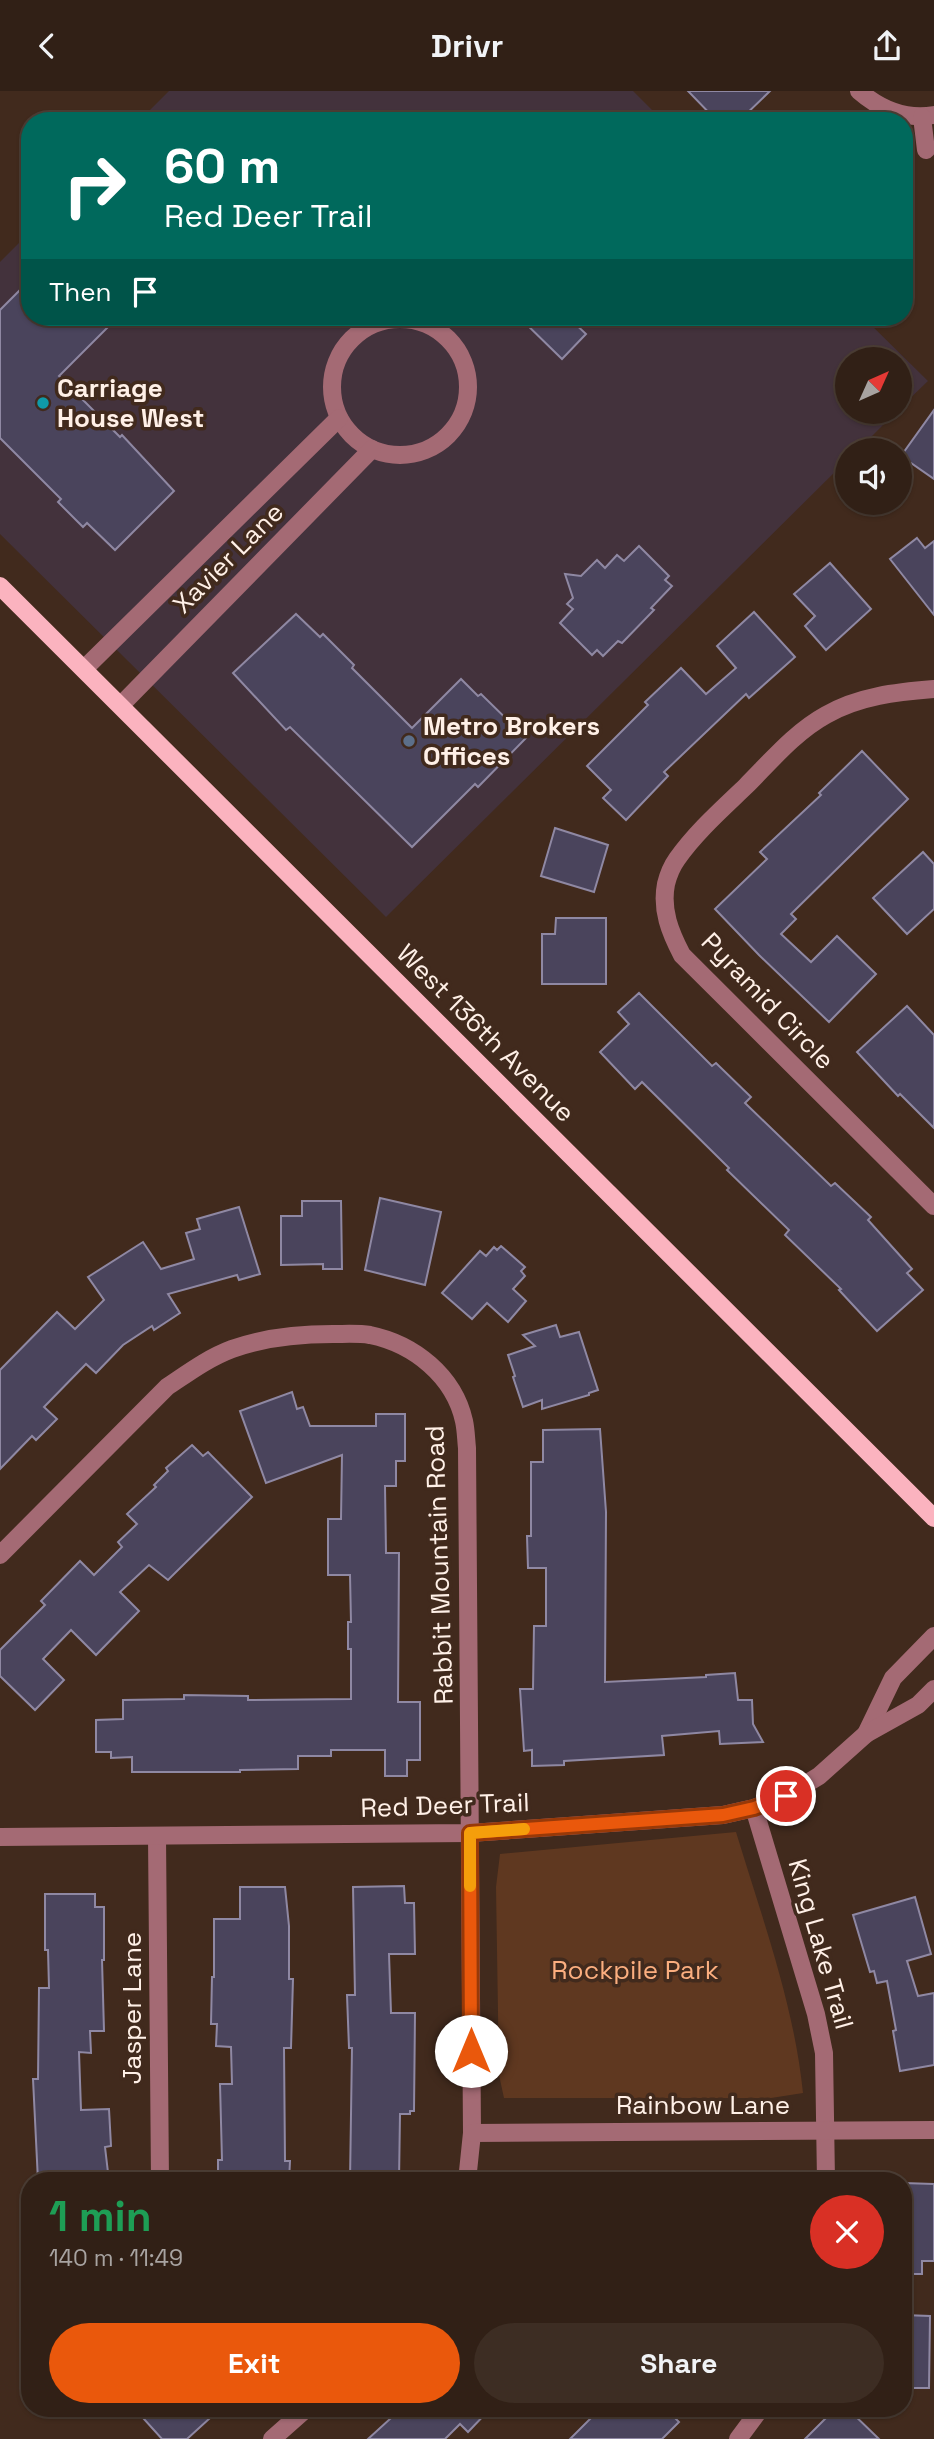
<!DOCTYPE html>
<html lang="en">
<head>
<meta charset="utf-8">
<style>
	:root { --surface:#312016; --page:#3d2d23; --text:#f1f3f6; --muted:#a8a3a1; --line:#4c3e35; --accent:#ea580c }
	body { margin:0; font-family:"Space Grotesk",sans-serif; background:var(--page); color:var(--text); height:100vh; display:flex; flex-direction:column; font-size:26px; white-space:nowrap }
	* { box-sizing:border-box; margin:0 }
	p { font-size:23px; color:var(--muted) }
	.icon { flex:none; width:38px; height:38px; fill:none; stroke:currentColor; stroke-width:2; stroke-linecap:round; stroke-linejoin:round }
	.map { position:relative; flex:1; overflow:hidden }
	.details { position:absolute; left:21px; top:2081px; width:891px; height:245px; display:flex; flex-direction:column; background:var(--surface); border-radius:28px; box-shadow:0 2px 5px #0004,0 0 0 2px var(--line) }
	.details>* { flex:none }
	.top-card { position:absolute; left:21px; top:21px; width:892px; height:214px; border-radius:28px; box-shadow:0 2px 5px #0004,0 0 0 2px var(--line); background:#00695c; color:#fff; overflow:hidden }
	.needle { width:46px; rotate:45deg }
	.fabs { position:absolute; left:835px; top:256px; display:grid; gap:14px }
	.fabs a { display:grid; place-items:center; width:77px; height:77px; border-radius:50%; background:var(--surface); box-shadow:0 2px 5px #0004,0 0 0 2px var(--line); font-size:35px }
	.pin { position:absolute; display:grid; place-items:center; width:60px; height:60px; color:#fff; margin:-30px; border:4px solid #fff; border-radius:50%; box-shadow:0 2px 7px #0007 }
	.me { position:absolute; width:77px; margin:-38px; rotate:0deg; stroke-linejoin:round; filter:drop-shadow(0 0 5px #0008) }
	.turn { display:flex; align-items:center; gap:24px; height:147px; padding:0 28px; font-size:32px }
	.turn .icon { width:91px; height:91px; stroke-width:2.5 }
	.turn b { display:block; font-size:49px; line-height:60px }
	.then { display:flex; align-items:center; height:66px; padding:0 28px; background:#0003; gap:14px; font-size:26px }
	.round { display:grid; place-items:center; flex:none; width:74px; height:74px; border-radius:37px; background:var(--page) }
	.summary { display:flex; align-items:center; justify-content:space-between; height:119px; padding:0 28px }
	h1 { font-size:42px; font-weight:800; line-height:52px; color:#1e9e55 }
	.primary-button { display:flex; gap:14px; margin-top:auto; padding:14px 28px }
	.primary-button a { flex:1; height:80px; border-radius:42px; background:var(--accent); color:#fff; font-size:28px; font-weight:800; line-height:80px; text-align:center }
	.primary-button a+a { background:var(--page); color:var(--text) }
	header { display:flex; justify-content:space-between; align-items:center; height:91px; padding:0 28px; background:var(--surface); font-size:32px; font-weight:800 }
	.map>svg:first-child { display:block }
	.commercial { fill:#43323c }
	.green { fill:#5f3820 }
	.building { fill:#4a445c; stroke:#8f88a3; stroke-width:2 }
	.lines { fill:none; stroke-linecap:round; stroke-linejoin:round }
	.minor { stroke:#a46a74; stroke-width:18 }
	.major { stroke:#fbb3bf; stroke-width:18 }
	.route-casing { stroke:#983908; stroke-width:18 }
	.route { stroke:#ea580c; stroke-width:12 }
	.slow { stroke:#f59e0b; stroke-width:12 }
	.culture-dot { fill:#0f9aa8; stroke:#412a1d; stroke-width:2.5 }
	.service-dot { fill:#5c6f8a; stroke:#412a1d; stroke-width:2.5 }
	.labels { text-anchor:middle; stroke-width:7; stroke-linejoin:round; paint-order:stroke }
	.poi-label { font-size:26px; font-weight:bold; fill:#fff0e7; stroke:#412a1d; text-anchor:start }
	.street-label { font-size:26px; fill:#fff0e7; stroke:#412a1d }
	.park-label { font-size:26px; fill:#fbae7f; stroke:#412a1d }
</style>
</head>
<body>
<header><svg class="icon" aria-label="back" viewBox="0 0 24 24"><path d="M15 5l-7 7 7 7"/></svg>Drivr<svg class="icon" aria-label="share" viewBox="0 0 24 24"><path d="M12 15V3M7 8l5-5 5 5M5 13v7h14v-7"/></svg></header>
<div class="map">
<svg width="934" height="2348" viewBox="0 0 934 2348">
	<rect width="100%" height="100%" fill="#412a1d"/>
	<g class="commercial">
		<polygon points="169,0 633,0 663,30 139,30"/>
		<polygon points="30,141 30,226 863,226 928,290 900,317 900,268 847,268 847,320 897,320 858,359 847,359 847,369 386,826 0,443 0,171"/>
	</g>
	<path class="green" d="M736 1741C762 1827 794 1913 803 2002L771 2007H504L499 1984 496 1796 500 1763Z"/>
	<g class="building">
		<polygon points="688,0 770,0 739,30 717,30"/>
		<polygon points="30,189 30,226 98,226 108,236 59,285 120,346 122,344 174,400 115,459 87,432 83,436 58,411 61,408 0,347 0,219"/>
		<polygon points="519,226 568,226 586,243 562,268"/>
		<polygon points="934,319 934,388 901,365"/>
		<polygon points="917,447 925,457 934,450 934,524 890,468"/>
		<polygon points="639,455 669,485 665,489 672,495 651,517 654,519 622,552 618,550 603,565 597,559 592,564 560,532 573,518 567,513 573,507 565,483 581,485 597,469 605,477 617,464 624,470"/>
		<polygon points="830,472 871,518 826,559 805,535 815,525 794,503"/>
		<polygon points="754,521 795,566 749,607 746,603 664,681 668,685 626,729 603,707 611,699 587,675 648,614 645,611 681,577 706,603 736,577 717,555"/>
		<polygon points="296,523 320,546 323,543 354,574 352,577 412,637 461,588 478,605 481,603 526,647 478,696 475,693 412,756 290,636 286,639 233,582"/>
		<polygon points="862,660 908,708 791,823 796,828 781,843 811,871 837,845 876,883 829,931 759,864 715,818 767,768 760,761 821,704 819,702"/>
		<polygon points="555,737 608,754 594,801 541,785"/>
		<polygon points="923,761 934,773 934,818 907,843 873,807"/>
		<polygon points="556,827 606,827 606,893 542,893 542,843 555,843"/>
		<polygon points="639,902 712,975 716,972 751,1006 745,1012 831,1095 835,1092 871,1126 868,1129 912,1178 907,1182 923,1199 877,1240 839,1199 841,1198 785,1144 789,1139 727,1079 729,1077 642,991 635,998 600,961 629,933 618,921"/>
		<polygon points="907,915 934,944 934,1037 900,1003 898,1005 857,961"/>
		<polygon points="380,1107 441,1121 425,1194 365,1179"/>
		<polygon points="302,1110 341,1110 342,1178 323,1178 323,1173 281,1174 281,1125 302,1125"/>
		<polygon points="239,1116 260,1183 239,1189 237,1184 168,1203 180,1222 154,1239 152,1235 123,1254 96,1282 86,1273 44,1316 57,1328 36,1349 32,1345 0,1378 0,1279 57,1221 75,1238 104,1209 88,1186 143,1151 161,1178 194,1168 186,1142 200,1138 197,1128"/>
		<polygon points="501,1155 525,1176 521,1180 525,1185 513,1198 526,1210 508,1231 487,1212 472,1228 442,1202 480,1160 486,1165 494,1156 497,1159"/>
		<polygon points="556,1234 560,1246 579,1241 598,1299 589,1302 589,1304 542,1318 542,1309 523,1316 513,1286 515,1285 508,1264 535,1255 523,1244"/>
		<polygon points="292,1301 297,1318 303,1316 310,1335 376,1335 376,1323 405,1323 405,1370 396,1370 396,1395 385,1395 386,1462 399,1462 398,1611 420,1611 420,1669 407,1669 407,1685 385,1685 385,1659 331,1659 331,1665 298,1665 298,1678 240,1679 240,1681 132,1681 132,1666 111,1667 111,1661 96,1661 96,1629 123,1628 123,1609 184,1608 184,1604 248,1605 248,1609 351,1608 351,1558 348,1558 348,1531 351,1531 350,1484 328,1484 328,1428 341,1428 342,1364 266,1392 240,1320"/>
		<polygon points="600,1338 606,1421 605,1591 706,1586 706,1584 735,1582 738,1609 752,1609 753,1633 763,1651 720,1653 719,1640 662,1645 664,1664 564,1670 564,1674 532,1675 532,1659 524,1660 520,1598 533,1598 534,1535 546,1535 546,1477 528,1477 527,1445 531,1445 531,1371 543,1371 543,1339"/>
		<polygon points="192,1354 203,1365 208,1361 252,1406 168,1489 149,1474 120,1501 139,1520 96,1564 71,1539 43,1568 64,1589 35,1619 0,1585 0,1559 45,1514 41,1510 80,1470 94,1484 122,1456 118,1451 137,1433 127,1423 156,1396 154,1394 168,1380 166,1377"/>
		<polygon points="404,1795 405,1812 414,1812 415,1863 389,1863 391,1922 415,1922 414,2020 410,2020 410,2023 400,2023 399,2090 350,2090 352,1957 349,1957 347,1904 355,1904 353,1796"/>
		<polygon points="240,1796 285,1796 289,1835 289,1888 293,1888 291,1957 284,1957 285,2070 290,2070 289,2090 218,2090 218,2069 222,2069 220,1993 232,1993 231,1956 216,1955 217,1933 211,1933 212,1886 214,1886 214,1828 240,1828"/>
		<polygon points="45,1803 95,1803 95,1816 104,1816 104,1869 102,1869 104,1940 90,1940 91,1962 79,1961 81,2019 109,2018 111,2055 105,2056 109,2090 38,2090 33,1988 38,1988 39,1897 49,1897 48,1859 45,1859"/>
		<polygon points="915,1806 931,1863 907,1870 918,1905 934,1902 934,1974 900,1980 893,1940 896,1939 887,1890 877,1892 874,1880 870,1881 853,1824"/>
		<polygon points="903,2092 934,2093 934,2170 922,2170 922,2183 903,2183"/>
		<polygon points="903,2224 930,2225 929,2297 903,2297"/>
		<polygon points="134,2317 221,2317 187,2348 162,2348"/>
		<polygon points="402,2317 491,2317 468,2341 460,2333 445,2348 368,2348"/>
		<polygon points="601,2317 665,2317 679,2331 662,2348 570,2348"/>
		<polygon points="844,2317 847,2317 879,2348 805,2348 832,2321 836,2325"/>
	</g>
	<g class="lines">
		<g class="minor">
			<path d="M859 0C881 19 905 29 934 24"/>
			<polyline points="922,26 926,59"/>
			<circle cx="400" cy="296" r="68"/>
			<polyline points="84,578 339,327"/>
			<path d="M934 598C897 601 859 605 826 624 795 641 771 670 746 695 722 718 696 741 677 768 672 775 668 785 666 793 661 819 670 841 682 864L934 1115"/>
			<polyline points="121,614 372,358"/>
			<path d="M0 1464 167 1296C188 1282 208 1267 232 1258 265 1246 298 1243 333 1243 345 1243 358 1242 370 1244 414 1253 454 1285 464 1330 466 1339 466 1348 467 1357L472 2042 467 2090"/>
			<polyline points="866,1643 893,1587 934,1545"/>
			<polyline points="754,1717 816,1923 824,1962 826,2090"/>
			<polyline points="157,1745 160,2090"/>
			<polyline points="0,1746 470,1742 723,1724 754,1717 786,1705 819,1685 866,1643 918,1614 934,1598"/>
			<polyline points="472,2042 934,2039"/>
			<polyline points="272,2348 307,2317"/>
			<polyline points="738,2348 761,2317"/>
		</g>
		<polyline class="major" points="0,495 934,1427"/>
	</g>
	<g class="lines">
		<g class="route-casing">
			<polyline id="route" points="471,1960 470,1742 723,1724 754,1717 786,1705"/>
		</g>
		<use href="#route" class="route"/>
		<polyline class="slow" points="470,1795 470,1742 524,1738"/>
	</g>
	<circle class="culture-dot" cx="43" cy="312" r="7"/>
	<circle class="service-dot" cx="409" cy="650" r="7"/>
	<g class="labels">
		<g class="poi-label">
			<text x="57" y="306">Carriage<tspan x="57" dy="30">House West</tspan></text>
			<text x="423" y="644">Metro Brokers<tspan x="423" dy="30">Offices</tspan></text>
		</g>
		<g class="street-label">
			<text transform="translate(228 467) rotate(-45)" y="9">Xavier Lane</text>
			<text transform="translate(768 910) rotate(46)" y="9">Pyramid Circle</text>
			<text transform="translate(486 942) rotate(45)" y="9">West 136th Avenue</text>
			<text transform="translate(439 1474) rotate(-92)" y="9">Rabbit Mountain Road</text>
			<text transform="translate(445 1714) rotate(-2)" y="9">Red Deer Trail</text>
			<text transform="translate(821 1853) rotate(74)" y="9">King Lake Trail</text>
			<text transform="translate(132 1917) rotate(-90)" y="9">Jasper Lane</text>
			<text x="703" y="2023">Rainbow Lane</text>
		</g>
		<g class="park-label">
			<text x="635" y="1888">Rockpile Park</text>
		</g>
	</g>
</svg>
<div class="fabs">
<a><svg class="needle" viewBox="-14 -14 28 28"><path d="M0-13l5 13h-10z" fill="#e53935"/><path d="M0 13l5-13h-10z" fill="#a8a3a1"/></svg></a>
<a><svg class="icon" aria-label="sound" viewBox="0 0 24 24"><path d="M4 9h4l5-4v14l-5-4H4zM17 9q2 3 0 6"/></svg></a>
</div>
<div class="pin" style="left:786px;top:1705px;background:#d93025"><svg class="icon" aria-label="arrive" viewBox="0 0 24 24"><path d="M6 21V4h12l-3 4 3 4H6"/></svg></div>
<svg class="me" style="left:471px;top:1960px" viewBox="-20 -20 40 40"><circle r="19" fill="#fff"/><path d="M0-13L10 11 0 6-10 11z" fill="#ea580c"/></svg>
<div class="top-card">
<div class="turn"><svg class="icon" aria-label="right" viewBox="0 0 24 24"><path d="M7 20v-9h11M14 6l5 5-5 5"/></svg><div><b>60 m</b>Red Deer Trail</div></div>
<div class="then">Then<svg class="icon" aria-label="arrive" viewBox="0 0 24 24"><path d="M6 21V4h12l-3 4 3 4H6"/></svg></div>
</div>
<section class="details">
<div class="summary"><div><h1>1 min</h1><p>140 m · 11:49</p></div><a class="round" style="background:#d93025;color:#fff"><svg class="icon" aria-label="close" viewBox="0 0 24 24"><path d="M6 6l12 12M18 6L6 18"/></svg></a></div>
<div class="primary-button"><a>Exit</a><a>Share</a></div>
</section>
</div>
</body>
</html>
